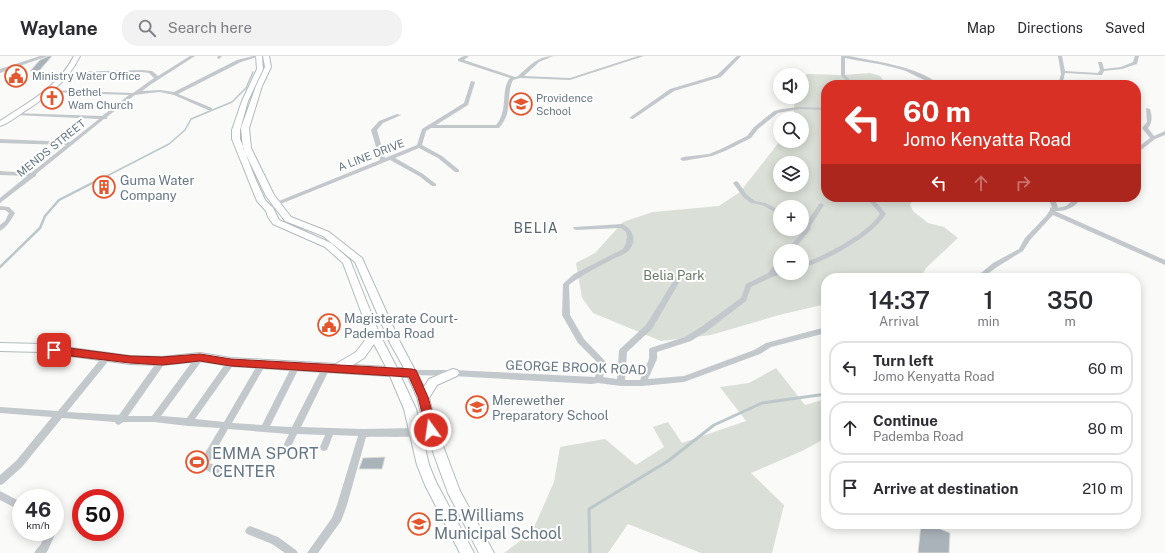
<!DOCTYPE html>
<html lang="en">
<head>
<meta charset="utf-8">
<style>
	:root { --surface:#fff; --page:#f2f2f3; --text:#2b2b33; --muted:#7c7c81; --line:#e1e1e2 }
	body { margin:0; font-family:"Public Sans",sans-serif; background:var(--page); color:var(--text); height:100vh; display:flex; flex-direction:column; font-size:15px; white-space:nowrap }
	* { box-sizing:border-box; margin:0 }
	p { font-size:13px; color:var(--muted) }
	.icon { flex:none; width:22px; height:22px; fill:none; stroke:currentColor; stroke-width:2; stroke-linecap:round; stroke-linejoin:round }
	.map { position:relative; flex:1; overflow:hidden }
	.sheet { position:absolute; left:821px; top:217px; width:320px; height:256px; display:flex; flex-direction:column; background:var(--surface); border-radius:16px; box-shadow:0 2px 10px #0003 }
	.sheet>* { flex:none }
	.top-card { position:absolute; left:821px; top:24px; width:320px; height:122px; border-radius:16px; box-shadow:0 2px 10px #0003; background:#d93025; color:#fff; overflow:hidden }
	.tools { position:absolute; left:773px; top:12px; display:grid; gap:8px }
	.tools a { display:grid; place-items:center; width:36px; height:36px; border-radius:50%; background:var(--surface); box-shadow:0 2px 10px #0003; font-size:20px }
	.speed { position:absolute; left:12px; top:433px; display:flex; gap:8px; font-size:20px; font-weight:700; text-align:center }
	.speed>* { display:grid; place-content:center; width:52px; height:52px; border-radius:50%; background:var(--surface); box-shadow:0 2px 10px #0003; line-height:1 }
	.speed small { font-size:10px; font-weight:400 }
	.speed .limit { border:6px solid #d22; background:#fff; color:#111 }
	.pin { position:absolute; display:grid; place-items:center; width:34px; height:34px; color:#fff; margin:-17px; border-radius:8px; box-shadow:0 2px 6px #0006 }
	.me { position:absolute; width:44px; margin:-22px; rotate:346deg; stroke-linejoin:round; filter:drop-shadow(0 0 3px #0008) }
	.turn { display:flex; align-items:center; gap:14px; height:84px; padding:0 16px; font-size:18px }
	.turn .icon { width:52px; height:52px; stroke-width:2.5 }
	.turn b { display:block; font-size:28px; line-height:34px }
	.lanes { display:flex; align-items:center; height:38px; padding:0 16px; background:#0003; justify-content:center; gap:20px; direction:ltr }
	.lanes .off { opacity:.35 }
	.eta { display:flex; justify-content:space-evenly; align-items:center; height:68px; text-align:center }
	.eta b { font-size:24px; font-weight:600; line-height:28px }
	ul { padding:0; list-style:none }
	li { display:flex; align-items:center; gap:12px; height:54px; margin:0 8px 6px; padding:0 8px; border:2px solid var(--line); border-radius:16px }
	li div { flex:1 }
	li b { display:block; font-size:15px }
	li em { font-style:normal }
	header { display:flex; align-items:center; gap:24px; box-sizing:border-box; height:56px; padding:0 20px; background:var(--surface); border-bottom:1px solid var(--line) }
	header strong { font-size:19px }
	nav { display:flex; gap:22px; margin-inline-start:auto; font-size:14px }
	.search { width:280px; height:36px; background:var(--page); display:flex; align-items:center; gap:10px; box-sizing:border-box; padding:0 14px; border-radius:16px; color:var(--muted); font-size:15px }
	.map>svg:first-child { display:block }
	.green { fill:#dadfd7; fill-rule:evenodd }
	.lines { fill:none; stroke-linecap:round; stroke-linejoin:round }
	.stream-far2 { stroke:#bbc7cb; stroke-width:1.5 }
	.stream-far1 { stroke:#bbc7cb; stroke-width:2.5 }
	.stream { stroke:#bbc7cb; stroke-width:3 }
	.building { fill:#aab3b9; stroke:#dcdcda }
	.secondary-casing { stroke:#b3babf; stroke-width:2 }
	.minor { fill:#c3c8cc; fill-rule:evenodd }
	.tertiary { fill:#c3c8cc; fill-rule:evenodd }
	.secondary { fill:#fff; fill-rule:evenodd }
	.route { fill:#d93025; stroke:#8d1f18 }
	.labels { text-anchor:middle; stroke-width:4; stroke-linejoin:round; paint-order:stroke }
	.far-poi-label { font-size:11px; fill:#657683; stroke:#fff; text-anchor:start }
	.far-street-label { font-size:11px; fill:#657683; stroke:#fff }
	.poi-label { font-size:13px; fill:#657683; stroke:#fff; text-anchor:start }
	.park-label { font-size:13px; fill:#687a64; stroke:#fff }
	.street-label { font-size:13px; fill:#657683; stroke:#fff }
	.neighbourhood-label { font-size:14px; letter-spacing:1px; fill:#57646e; stroke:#fff }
	.near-poi-label { font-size:16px; fill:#657683; stroke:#fff; text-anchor:start }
</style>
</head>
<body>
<header>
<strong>Waylane</strong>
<div class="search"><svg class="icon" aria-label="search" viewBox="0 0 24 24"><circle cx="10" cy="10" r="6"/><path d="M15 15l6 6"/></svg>Search here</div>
<nav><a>Map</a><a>Directions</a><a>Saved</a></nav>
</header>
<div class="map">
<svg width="1165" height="497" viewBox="0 0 1165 497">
	<rect width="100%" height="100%" fill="#fafaf8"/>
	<g class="green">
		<path d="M870 17 880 20 887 29H826V141H914L910 149 913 155 928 167 944 171 958 182 926 212 920 222H826V248L779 259 711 279 661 285 593 257 582 242 576 207 595 197 623 166 653 156 719 150 740 136 780 85H802V63H793L795 41H802V24L807 18 843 19ZM780 107H802V129H780ZM780 151H802V173H780ZM780 195H802V217H780Z"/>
		<polygon points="776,312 805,349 826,343 826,382 802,395 751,417 784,449 772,497 701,497 628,468 608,497 504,497 532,476 554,426 560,391 605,383 636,409 664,391 653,371 668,366 682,387 746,365 720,331 749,327"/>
	</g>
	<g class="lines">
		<polyline class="stream-far2" points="101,123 169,88 185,74 191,63 232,46 246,32 253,16"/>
		<polyline class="stream-far1" points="0,211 40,172 45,160 59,144 102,122"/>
		<polyline class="stream" points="590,497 589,453 668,405 714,369 762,347 826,338"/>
	</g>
	<g class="building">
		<polygon points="49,0 52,0 39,15 30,15 40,4"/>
		<polygon points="25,15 21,22 9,24 14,16"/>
		<polygon points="52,38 63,38 51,46 41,46"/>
		<polygon points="518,44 526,44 525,53 517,52"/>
		<polygon points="385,401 382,413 359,413 363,402"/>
		<polygon points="921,468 928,468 950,477 949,497 918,497"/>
	</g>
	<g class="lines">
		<g class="secondary-casing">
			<g id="secondary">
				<path d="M74 0H80C66 28 44 43 19 59 13 63 7 68 0 70V65C29 46 58 31 74 0Z"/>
				<path d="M256 0H262L263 13 248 45 240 74V83L255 122 265 144 273 152 279 164 331 187 350 204 379 277 397 312H404L390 287 355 206 323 180 285 165 266 140 243 92 241 72 256 30 265 11 263 0H269L271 11 262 30 249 72 251 92 274 139 291 161 329 176 362 202 400 286 424 331 429 323 453 313 457 314 459 317 457 320 437 329 429 342 437 374 460 435 494 497H479L448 437 425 374 417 341 408 321H401L416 353 429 409 436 426 474 497H460L425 429 417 409 404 353 390 320 231 310 200 305 162 309 130 308 41 296 0 295V287L41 288 130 300 162 301 200 297 231 302 336 308 356 296 363 287 369 277 343 207 325 191 273 168 268 161 266 155 257 145 232 83V74L242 45 257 13ZM374 288 386 311 353 309 364 302Z"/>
			</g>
		</g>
		<g class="minor">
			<polygon points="190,0 195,0 150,29 142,35 160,34 174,36 237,4 253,0 260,0 241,6 178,38 212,52 212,54 208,54 174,39 160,36 150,37 135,39 107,61 107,63 104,63 36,118 36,120 34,121 0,147 0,142 27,120 0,119 0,115 31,117 66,89 0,87 0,83 70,86 99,63 15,59 13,59 13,57 102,60 129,39 50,36 48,35 50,34 133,37 154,22 149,17 142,16 68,18 66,17 68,16 142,14 152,15 158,20"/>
			<polygon points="218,0 222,0 219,3 217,2"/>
			<path d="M464 0H469L464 4 515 21 518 20C529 10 538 0 553 0L539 6 524 20 570 22 638 0H644L570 24 520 22 513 24C505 41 514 55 499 72H431L426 75 422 89 442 100 459 114V116H455L438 102 419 92 395 102 423 118 436 128V130H432L419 120 390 104 278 149 272 155H268V153L274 147 380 104 371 74 379 65 397 58 401 59 383 67 377 74 385 102 417 89 422 73 464 47 471 25 475 26 468 49 436 69H496C509 54 500 34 510 22L458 5V3Z"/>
			<polygon points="737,0 741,0 721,21 674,35 633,63 629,62 670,33 717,19"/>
			<path d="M841 0H849C878 6 917 10 940 29 932 29 913 18 903 14 884 8 864 6 845 2V19L855 29H850L841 19Z"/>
			<polygon points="1058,0 1062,0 1065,15 1098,17 1100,14 1098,6 1102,6 1104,13 1121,11 1133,6 1135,0 1139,0 1137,8 1122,13 1104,15 1102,19 1100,19 1065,17 1062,29 1058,29 1061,18"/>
			<polygon points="1039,26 1050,29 1039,28"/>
			<polygon points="799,51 826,52 826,54 799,53 778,57 758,73 751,82 725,95 712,100 683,105 680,103 683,101 709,98 721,93 747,80 754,71 774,55 782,53"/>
			<path d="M1146 52 1150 53C1152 60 1153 66 1148 72L1154 80 1165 75V79L1155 83 1136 98V93L1150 82 1142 72 1147 66Z"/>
			<polygon points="736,125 738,126 747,139 755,145 766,147 780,155 780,159 762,149 751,147 743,141 733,127"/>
			<path d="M866 141H872L886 158C871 181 828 204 802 212V208C825 199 866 179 880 158Z"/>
			<path d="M1048 141H1054L1058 151 1057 152 1066 150 1077 141H1083C1075 150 1068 156 1055 155L1165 204V209L1053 159 1030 184 1023 195 997 211 982 222H975L993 207 1019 193 1025 182 1046 160 1050 154V152L1052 151Z"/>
			<polygon points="821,147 824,149 810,171 811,173 810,174 793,195 786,195 804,174 803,172 819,148"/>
			<path d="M0 150 9 151 15 157C11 164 7 171 0 175V169L5 165 9 157 5 154H0Z"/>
			<path d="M622 168C634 173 638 187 627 196 623 199 617 201 613 203 598 211 583 218 569 229L570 259 584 283 607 307 603 321 617 323 619 295 620 293 646 269 679 216H681L684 218 652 273 627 296 625 324H640L649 303V294L650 292 685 281 701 271 741 242 746 228 768 217 778 204H780V211L777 215 780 214V217L782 218 772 221 751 231 746 245 707 275 691 285 657 296V303L648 323 684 320 754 294 766 287 826 271V277L771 291 760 298 684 326 642 330H621L598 327 592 328 453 320 409 319 408 317 409 315 412 314H453L595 321 599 308 578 287 562 259 563 228 574 218 623 193 626 187 627 181 626 176 621 172 576 174 574 173 573 172 574 171Z"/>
			<path d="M107 298 110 299 111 301 110 303 67 356 119 359 159 303H165L166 305 165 307 128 360H152L197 299H203L204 301 203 303 161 360 187 362 228 304H234L235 306 234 308 195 363 224 366 259 306H265L266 308 232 367 262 369 293 308H299L300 310 270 370 292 371 323 310 326 309 329 310 330 312 301 371 363 373 415 372 431 370 434 371 435 374 434 377C416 383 386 380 366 381L347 449 341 465 318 497H307L332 462 337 449 358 380 333 379 327 394 324 395 321 394 320 391 325 379 297 378 287 399 284 400 281 399 280 396 289 378 228 373 209 407 225 412 226 415 225 418C217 420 202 414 198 407L199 404 202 402 220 372 188 370 154 366H123L119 369 116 368 115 366 62 362 22 411 3 428 0 429V419L16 405 52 361 0 357V351L58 355 104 299Z"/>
			<polygon points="0,435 21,446 21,455 0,444"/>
			<polygon points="250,470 278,481 296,494 298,497 285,497 272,488 247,478 245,475 247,472"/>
			<polygon points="55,474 56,476 48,494 46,497 34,497 36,494 41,488 46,476 55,476"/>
		</g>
		<polygon class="tertiary" points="40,0 48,0 0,17 0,13"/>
		<use href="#secondary" class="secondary"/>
	</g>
	<polygon class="route" points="54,290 130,300 162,301 200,298 231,303 412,313 416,314 428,341 437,374 435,377 431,379 427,377 418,341 409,321 231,310 200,305 162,309 130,307 54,298 50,297 49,294 50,291"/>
	<defs>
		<g id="civic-ring" transform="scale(1.15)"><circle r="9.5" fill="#fff" stroke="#e4572e" stroke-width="1.5"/><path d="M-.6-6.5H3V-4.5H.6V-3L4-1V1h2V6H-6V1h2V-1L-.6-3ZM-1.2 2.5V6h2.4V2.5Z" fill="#e4572e"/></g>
		<g id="church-ring" transform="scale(1.15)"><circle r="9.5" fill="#fff" stroke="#e4572e" stroke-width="1.5"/><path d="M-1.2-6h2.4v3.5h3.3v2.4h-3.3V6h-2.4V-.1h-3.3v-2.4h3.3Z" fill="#e4572e"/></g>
		<g id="school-ring" transform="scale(1.15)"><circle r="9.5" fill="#fff" stroke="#e4572e" stroke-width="1.5"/><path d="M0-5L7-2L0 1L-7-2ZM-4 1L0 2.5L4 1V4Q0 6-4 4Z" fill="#e4572e"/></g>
		<g id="building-ring" transform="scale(1.15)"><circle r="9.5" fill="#fff" stroke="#e4572e" stroke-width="1.5"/><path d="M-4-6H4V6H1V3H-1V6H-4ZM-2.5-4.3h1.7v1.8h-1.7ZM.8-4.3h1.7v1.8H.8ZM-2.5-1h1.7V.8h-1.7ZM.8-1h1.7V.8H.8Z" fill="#e4572e"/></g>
		<g id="stadium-ring" transform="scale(1.15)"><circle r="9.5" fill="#fff" stroke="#e4572e" stroke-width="1.5"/><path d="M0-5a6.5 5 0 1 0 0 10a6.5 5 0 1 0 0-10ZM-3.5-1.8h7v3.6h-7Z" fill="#e4572e"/></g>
	</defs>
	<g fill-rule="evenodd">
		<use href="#civic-ring" x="16" y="20"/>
		<use href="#church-ring" x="52" y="42"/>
		<use href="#school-ring" x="521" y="48"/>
		<use href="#building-ring" x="104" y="131"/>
		<use href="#civic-ring" x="329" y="269"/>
		<use href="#school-ring" x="477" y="351"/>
		<use href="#stadium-ring" x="197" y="406"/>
		<use href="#school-ring" x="419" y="468"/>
	</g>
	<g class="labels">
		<g class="far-poi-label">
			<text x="32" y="24">Ministry Water Office</text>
			<text x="68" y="40">Bethel<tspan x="68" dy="13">Wam Church</tspan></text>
			<text x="536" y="46">Providence<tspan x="536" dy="13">School</tspan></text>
		</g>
		<g class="far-street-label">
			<text transform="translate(51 92) rotate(-39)" y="4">MENDS STREET</text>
			<text transform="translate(371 99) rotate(-21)" y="4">A LINE DRIVE</text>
		</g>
		<g class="poi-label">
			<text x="120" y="129">Guma Water<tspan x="120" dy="15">Company</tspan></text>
			<text x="344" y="267">Magisterate Court-<tspan x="344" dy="15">Pademba Road</tspan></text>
			<text x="492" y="349">Merewether<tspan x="492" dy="15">Preparatory School</tspan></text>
		</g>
		<g class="park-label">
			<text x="674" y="224">Belia Park</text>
		</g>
		<g class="street-label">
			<text transform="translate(576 311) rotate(2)" y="5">GEORGE BROOK ROAD</text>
		</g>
		<g class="neighbourhood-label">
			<text x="536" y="177">BELIA</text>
		</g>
		<g class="near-poi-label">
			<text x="212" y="403">EMMA SPORT<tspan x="212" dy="18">CENTER</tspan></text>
			<text x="434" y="465">E.B.Williams<tspan x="434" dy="18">Municipal School</tspan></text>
		</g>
	</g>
</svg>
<div class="tools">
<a><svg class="icon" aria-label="sound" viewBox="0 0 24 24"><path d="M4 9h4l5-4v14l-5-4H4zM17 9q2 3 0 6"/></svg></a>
<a><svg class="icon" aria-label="search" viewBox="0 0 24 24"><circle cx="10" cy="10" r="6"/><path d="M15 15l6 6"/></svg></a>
<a><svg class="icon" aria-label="layers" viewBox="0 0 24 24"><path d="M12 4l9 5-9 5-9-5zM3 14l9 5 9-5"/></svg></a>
<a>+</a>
<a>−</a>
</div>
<div class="speed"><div>46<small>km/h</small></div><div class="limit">50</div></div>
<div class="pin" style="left:54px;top:294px;background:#d93025"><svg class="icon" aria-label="arrive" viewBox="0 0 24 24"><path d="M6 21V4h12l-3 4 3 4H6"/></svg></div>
<svg class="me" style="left:431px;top:374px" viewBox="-20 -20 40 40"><circle r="17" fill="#d93025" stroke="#fff" stroke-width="3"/><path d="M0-11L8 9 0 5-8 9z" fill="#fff"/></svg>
<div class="top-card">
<div class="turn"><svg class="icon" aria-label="left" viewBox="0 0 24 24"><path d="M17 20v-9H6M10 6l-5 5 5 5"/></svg><div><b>60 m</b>Jomo Kenyatta Road</div></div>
<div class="lanes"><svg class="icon" aria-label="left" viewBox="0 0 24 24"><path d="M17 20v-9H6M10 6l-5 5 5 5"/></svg><svg class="icon off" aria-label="ahead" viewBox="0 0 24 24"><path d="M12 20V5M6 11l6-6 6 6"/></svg><svg class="icon off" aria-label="right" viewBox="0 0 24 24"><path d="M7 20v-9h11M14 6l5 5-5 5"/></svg></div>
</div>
<section class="sheet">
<div class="eta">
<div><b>14:37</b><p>Arrival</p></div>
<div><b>1</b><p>min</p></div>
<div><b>350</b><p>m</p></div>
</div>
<ul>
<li><svg class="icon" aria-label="left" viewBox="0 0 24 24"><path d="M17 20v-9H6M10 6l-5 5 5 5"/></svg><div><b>Turn left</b><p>Jomo Kenyatta Road</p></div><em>60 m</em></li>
<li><svg class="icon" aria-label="ahead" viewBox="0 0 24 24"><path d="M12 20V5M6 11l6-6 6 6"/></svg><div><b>Continue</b><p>Pademba Road</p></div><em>80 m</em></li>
<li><svg class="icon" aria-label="arrive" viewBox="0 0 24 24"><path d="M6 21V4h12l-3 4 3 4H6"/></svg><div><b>Arrive at destination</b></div><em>210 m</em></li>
</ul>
</section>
</div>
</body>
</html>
